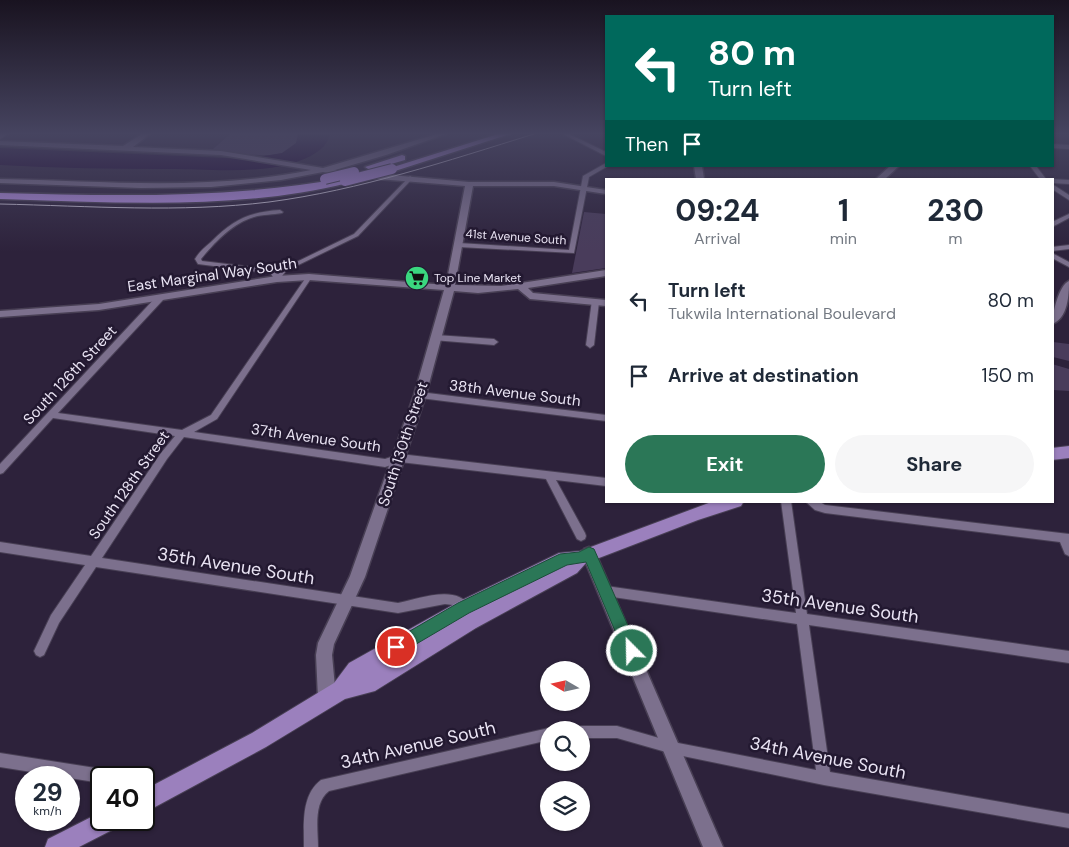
<!DOCTYPE html>
<html lang="en">
<head>
<meta charset="utf-8">
<style>
	:root { --surface:#fff; --page:#f6f6f7; --text:#1f2937; --muted:#747a83; --accent:#2b7757 }
	body { margin:0; font-family:"DM Sans",sans-serif; background:var(--page); color:var(--text); height:100vh; display:flex; flex-direction:column; font-size:19px; white-space:nowrap }
	* { box-sizing:border-box; margin:0 }
	p { font-size:16px; color:var(--muted) }
	.icon { flex:none; width:28px; height:28px; fill:none; stroke:currentColor; stroke-width:2; stroke-linecap:round; stroke-linejoin:round }
	.map { position:relative; flex:1; overflow:hidden }
	.side { position:absolute; left:605px; top:178px; width:449px; height:325px; display:flex; flex-direction:column; background:var(--surface); border-radius:0px; box-shadow:0 1px 4px #0004 }
	.side>* { flex:none }
	.banner { position:absolute; left:605px; top:15px; width:449px; height:152px; border-radius:0px; box-shadow:0 1px 4px #0004; background:#00695c; color:#fff; overflow:hidden }
	.needle { width:32px; rotate:279deg }
	.tools { position:absolute; left:540px; top:661px; display:grid; gap:10px }
	.tools a { display:grid; place-items:center; width:50px; height:50px; border-radius:50%; background:var(--surface); box-shadow:0 1px 4px #0004; font-size:25px }
	.speed { position:absolute; left:15px; top:766px; display:flex; gap:10px; font-size:25px; font-weight:700; text-align:center }
	.speed>* { display:grid; place-content:center; width:65px; height:65px; border-radius:50%; background:var(--surface); box-shadow:0 1px 4px #0004; line-height:1 }
	.speed small { font-size:12px; font-weight:400 }
	.speed .limit { border:2px solid #111; border-radius:8px; background:#fff; color:#111 }
	.pin { position:absolute; display:grid; place-items:center; width:42px; height:42px; color:#fff; margin:-21px; border:2px solid #fff; border-radius:50%; box-shadow:0 1px 5px #0007 }
	.me { position:absolute; width:55px; margin:-28px; rotate:337deg; stroke-linejoin:round; filter:drop-shadow(0 0 4px #0008) }
	.turn { display:flex; align-items:center; gap:18px; height:105px; padding:0 20px; font-size:22px }
	.turn .icon { width:65px; height:65px; stroke-width:2.5 }
	.turn b { display:block; font-size:35px; line-height:42px }
	.then { display:flex; align-items:center; height:48px; padding:0 20px; background:#0003; gap:10px; font-size:19px }
	.eta { display:flex; justify-content:space-evenly; align-items:center; height:85px; text-align:center }
	.eta b { font-size:30px; font-weight:700; line-height:35px }
	.button { display:flex; gap:10px; margin-top:auto; padding:10px 20px }
	.button a { flex:1; height:58px; border-radius:30px; background:var(--accent); color:#fff; font-size:20px; font-weight:700; line-height:58px; text-align:center }
	.button a+a { background:var(--page); color:var(--text) }
	ul { padding:0; list-style:none }
	li { display:flex; align-items:center; gap:15px; height:75px; padding:0 20px }
	li div { flex:1 }
	li b { display:block; font-size:19px }
	li em { font-style:normal }
	.map>svg:first-child { display:block }
	.green { fill:#493c5b }
	.water { fill:#19012e }
	.lines { fill:none; stroke-linecap:round; stroke-linejoin:round }
	.street-casing { stroke:#483f54; stroke-width:2 }
	.secondary-casing { stroke:#483f54; stroke-width:3 }
	.primary-casing { stroke:#483f54; stroke-width:2 }
	.highway-casing { stroke:#483f54; stroke-width:3 }
	.street { fill:#7c708d; fill-rule:evenodd }
	.secondary { fill:#7c708d; fill-rule:evenodd }
	.primary { fill:#9b80bd; fill-rule:evenodd }
	.highway { fill:#af8bdd; fill-rule:evenodd }
	.tram { stroke:#c4bdcf; stroke-width:1 }
	.highway-bridge-casing { stroke:#483f54; stroke-width:12; stroke-linecap:butt }
	.highway-bridge { stroke:#af8bdd; stroke-width:10 }
	.route { fill:#2b7757; stroke:#1c4d39 }
	.labels { text-anchor:middle; stroke-width:5; stroke-linejoin:round; paint-order:stroke }
	.far-street-label { font-size:12px; fill:#eae4f4; stroke:#231931 }
	.far-poi-label { font-size:12px; fill:#eae4f4; stroke:#231931; text-anchor:start }
	.street-label { font-size:15px; fill:#eae4f4; stroke:#231931 }
	.near-street-label { font-size:18px; fill:#eae4f4; stroke:#231931 }
</style>
</head>
<body>
<div class="map">
<svg width="1069" height="847" viewBox="0 0 1069 847">
	<rect width="100%" height="100%" fill="#2d223b"/>
	<g class="green">
		<path d="M230 134H298C299 168 230 151 212 150Z"/>
		<polygon points="584,212 606,214 606,268 572,273"/>
		<polygon points="1053,342 1069,344 1069,361 1053,357"/>
		<polygon points="1052,364 1069,369 1069,391 1053,390"/>
	</g>
	<path class="water" d="M298 134H330C328 141 324 148 317 152 281 177 213 169 171 169 114 169 57 168 0 165V148L247 159 282 153 296 143Z"/>
	<g class="lines">
		<g class="street-casing">
			<g id="street">
				<polygon points="2,134 8,134 0,139 0,135"/>
				<polygon points="563,134 569,134 606,152 606,156"/>
				<polygon points="1052,144 1069,145 1069,149 1052,148"/>
				<polygon points="606,163 606,166 608,166 589,177 574,253 459,247 456,245 459,243 569,250 583,176"/>
				<polygon points="1030,166 1036,166 1046,179 1040,179"/>
				<path d="M410 176 413 178 412 179 358 236 286 271 279 280H275L271 274 268 273 198 264 195 259C199 252 205 247 211 242 233 220 249 212 280 210L283 212 282 213C273 215 263 214 254 217 233 223 215 242 201 259L202 261 269 269 276 272 278 274 282 269 354 234Z"/>
				<polygon points="1052,179 1069,180 1069,184 1052,183"/>
				<polygon points="1052,184 1069,195 1069,200 1052,189"/>
				<polygon points="1069,214 1069,218 1052,227 1052,222"/>
				<polygon points="1069,245 1069,249 1052,251 1052,247"/>
				<polygon points="1052,253 1069,262 1069,267 1052,258"/>
				<path d="M309 275 312 277 217 419 194 432 385 459 400 454 606 478V486L556 480 585 533 586 536 585 539 581 541 577 539 546 479 400 462 385 467 184 437 167 459 102 558 398 603C418 599 459 583 470 608L468 612 464 613 453 605 445 604 398 613 96 567 59 623 44 655 40 657 36 655 34 651 51 615 85 565 0 552V542L91 556 161 453 175 436 53 418 3 473 0 474V464L157 296H160L164 298 163 300 58 413 182 430 211 415 307 276Z"/>
				<polygon points="592,300 595,300 599,302 594,345 590,348 586,345"/>
				<polygon points="436,335 494,339 498,342 494,345 433,340 432,338"/>
				<polygon points="420,392 606,415 606,421 420,398 416,395"/>
				<polygon points="781,501 791,501 807,614 1069,651 1069,663 809,625 830,772 1069,814 1069,828 824,785 673,754 617,738 581,738 581,730 575,730 576,727 581,726 617,726 673,742 816,770 797,624 606,596 602,595 601,591 602,587 606,586 796,613"/>
				<polygon points="805,501 818,501 825,505 1069,534 1069,556 1065,554 1060,542 825,513 815,510"/>
				<path d="M549 728 554 730H549V740L329 791C313 803 318 830 318 847H304C304 824 301 795 321 780Z"/>
				<polygon points="0,753 102,769 107,771 109,776 108,778 101,778 101,783 0,767"/>
			</g>
		</g>
		<g class="secondary-casing">
			<g id="secondary">
				<path d="M142 134H150L133 147 221 151 323 168 437 134H446L386 155 335 170 469 182H554L606 190V194L554 186H473L455 285 501 286 606 270V276L528 288 533 293 606 300V306L530 299 518 289 478 293 454 291 426 395 365 577 334 644 332 655 336 698 333 704 327 707 321 704 318 698 316 655 318 643 350 576 414 395 444 290 309 280 277 282 99 310 0 317V311L99 304 277 276 309 274 446 285 465 186 353 177 323 172 281 180 211 187 141 188 0 183V179C103 181 209 191 311 170L221 155 0 145V141L123 146Z"/>
				<polygon points="694,166 702,166 704,179 696,179"/>
				<polygon points="890,166 899,166 885,179 876,179"/>
				<path d="M1069 281C1069 295 1068 318 1052 324 1052 314 1059 285 1069 281Z"/>
				<polygon points="589,547 594,549 596,554 723,847 703,847 582,554 584,549"/>
			</g>
		</g>
		<g class="primary-casing">
			<g id="primary">
				<polygon points="1069,446 1069,458 1052,460 1052,448"/>
				<polygon points="714,501 744,501 741,506 698,520 586,563 577,573 476,628 375,691 345,699 266,747 144,813 144,790 252,733 334,683 349,663 458,602 559,553 580,551"/>
				<polygon points="101,812 101,820 119,820 116,828 79,847 45,847 48,839"/>
			</g>
		</g>
		<g class="highway-casing">
			<g id="highway">
				<polygon points="498,134 510,134 395,171 387,169"/>
				<polygon points="402,155 405,156 405,160 370,170 365,167"/>
				<path d="M345 178 350 181 348 183C235 211 115 202 0 199V193C116 196 230 199 345 178Z"/>
			</g>
		</g>
		<use href="#street" class="street"/>
		<use href="#secondary" class="secondary"/>
		<use href="#primary" class="primary"/>
		<use href="#highway" class="highway"/>
		<path class="tram" d="M0 204C90 206 180 213 269 202 360 190 447 161 534 134"/>
		<g class="highway-bridge-casing">
			<g id="highway-bridge">
				<polyline points="325,179 354,172"/>
				<polyline points="345,181 392,169"/>
			</g>
		</g>
		<use href="#highway-bridge" class="highway-bridge"/>
	</g>
	<linearGradient id="sky" x2="0" y2="1"><stop stop-color="#191320"/><stop offset="0.53" stop-color="#464460"/><stop offset="1" stop-color="#464460" stop-opacity="0"/></linearGradient>
	<rect width="1069" height="252" fill="url(#sky)"/>
	<polygon class="route" points="589,547 594,549 637,646 639,651 637,657 632,659 626,657 586,562 567,565 469,613 401,653 396,655 391,653 388,647 391,642 458,603 560,554 579,552"/>
	<defs>
		<g id="supermarket-disc" transform="scale(1.25)"><circle r="9.5" fill="#3ad77f" stroke="#231931"/><path d="M-6-5.5h2.5l.6 2H6L4.5 2H-2.5L-4.4-4H-6ZM-1.5 3.2a1.3 1.3 0 1 0 .1 0ZM3 3.2a1.3 1.3 0 1 0 .1 0Z" fill="#111"/></g>
	</defs>
	<g fill-rule="evenodd">
		<use href="#supermarket-disc" x="417" y="278"/>
	</g>
	<g class="labels">
		<g class="far-street-label">
			<text transform="translate(516 237) rotate(4)" y="4">41st Avenue South</text>
		</g>
		<g class="far-poi-label">
			<text x="434" y="282">Top Line Market</text>
		</g>
		<g class="street-label">
			<text transform="translate(212 275) rotate(-8)" y="5">East Marginal Way South</text>
			<text transform="translate(70 375) rotate(-47)" y="5">South 126th Street</text>
			<text transform="translate(515 393) rotate(7)" y="5">38th Avenue South</text>
			<text transform="translate(316 438) rotate(8)" y="5">37th Avenue South</text>
			<text transform="translate(403 444) rotate(-72)" y="5">South 130th Street</text>
			<text transform="translate(129 485) rotate(-55)" y="5">South 128th Street</text>
		</g>
		<g class="near-street-label">
			<text transform="translate(236 566) rotate(9)" y="6">35th Avenue South</text>
			<text transform="translate(840 606) rotate(8)" y="6">35th Avenue South</text>
			<text transform="translate(418 745) rotate(-13)" y="6">34th Avenue South</text>
			<text transform="translate(828 758) rotate(11)" y="6">34th Avenue South</text>
		</g>
	</g>
</svg>
<div class="tools">
<a><svg class="needle" viewBox="-14 -14 28 28"><path d="M0-13l5 13h-10z" fill="#e53935"/><path d="M0 13l5-13h-10z" fill="#747a83"/></svg></a>
<a><svg class="icon" aria-label="search" viewBox="0 0 24 24"><circle cx="10" cy="10" r="6"/><path d="M15 15l6 6"/></svg></a>
<a><svg class="icon" aria-label="layers" viewBox="0 0 24 24"><path d="M12 4l9 5-9 5-9-5zM3 14l9 5 9-5"/></svg></a>
</div>
<div class="speed"><div>29<small>km/h</small></div><div class="limit">40</div></div>
<div class="pin" style="left:396px;top:647px;background:#d93025"><svg class="icon" aria-label="arrive" viewBox="0 0 24 24"><path d="M6 21V4h12l-3 4 3 4H6"/></svg></div>
<svg class="me" style="left:632px;top:651px" viewBox="-20 -20 40 40"><circle r="17" fill="#2b7757" stroke="#fff" stroke-width="3"/><path d="M0-11L8 9 0 5-8 9z" fill="#fff"/></svg>
<div class="banner">
<div class="turn"><svg class="icon" aria-label="left" viewBox="0 0 24 24"><path d="M17 20v-9H6M10 6l-5 5 5 5"/></svg><div><b>80 m</b>Turn left</div></div>
<div class="then">Then<svg class="icon" aria-label="arrive" viewBox="0 0 24 24"><path d="M6 21V4h12l-3 4 3 4H6"/></svg></div>
</div>
<section class="side">
<div class="eta">
<div><b>09:24</b><p>Arrival</p></div>
<div><b>1</b><p>min</p></div>
<div><b>230</b><p>m</p></div>
</div>
<ul>
<li><svg class="icon" aria-label="left" viewBox="0 0 24 24"><path d="M17 20v-9H6M10 6l-5 5 5 5"/></svg><div><b>Turn left</b><p>Tukwila International Boulevard</p></div><em>80 m</em></li>
<li><svg class="icon" aria-label="arrive" viewBox="0 0 24 24"><path d="M6 21V4h12l-3 4 3 4H6"/></svg><div><b>Arrive at destination</b></div><em>150 m</em></li>
</ul>
<div class="button"><a>Exit</a><a>Share</a></div>
</section>
</div>
</body>
</html>
